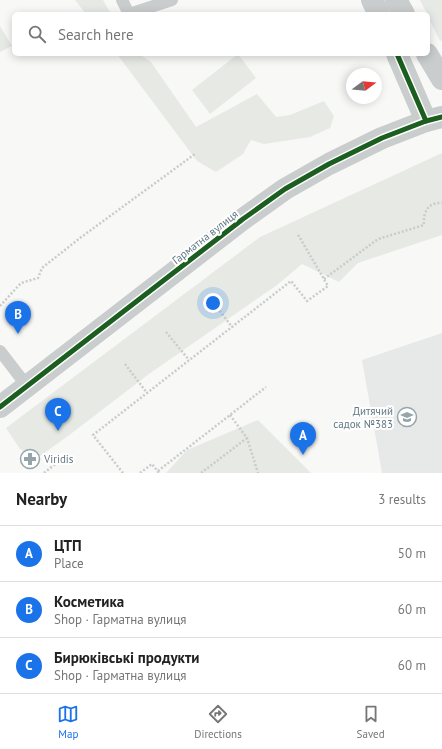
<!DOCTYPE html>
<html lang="en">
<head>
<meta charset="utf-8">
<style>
	body { margin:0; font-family:"PT Sans",sans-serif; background:#f2f2f2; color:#222 }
	.compass { position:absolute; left:346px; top:68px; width:36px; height:36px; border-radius:50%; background:#fff; box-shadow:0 2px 10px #0003; rotate:74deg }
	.you { position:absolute; left:213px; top:303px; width:14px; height:14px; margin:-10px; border:3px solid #fff; border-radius:50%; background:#1a73e8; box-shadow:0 0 0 6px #1a73e833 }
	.badge { display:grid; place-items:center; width:26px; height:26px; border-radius:50%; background:#1a73e8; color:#fff; font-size:13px; font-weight:700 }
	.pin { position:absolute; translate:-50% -33px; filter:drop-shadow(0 1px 2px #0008) }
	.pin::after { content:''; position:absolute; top:21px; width:14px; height:12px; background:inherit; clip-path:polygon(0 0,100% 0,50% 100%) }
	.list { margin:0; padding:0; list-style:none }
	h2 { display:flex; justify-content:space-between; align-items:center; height:52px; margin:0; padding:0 16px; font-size:17px }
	h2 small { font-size:13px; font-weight:400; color:#767676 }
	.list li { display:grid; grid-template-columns:26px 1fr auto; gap:12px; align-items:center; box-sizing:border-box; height:56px; padding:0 16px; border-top:1px solid #e0e0e0 }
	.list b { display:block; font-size:15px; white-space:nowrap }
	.list p { margin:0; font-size:13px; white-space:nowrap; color:#767676 }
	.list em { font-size:13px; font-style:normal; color:#767676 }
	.icon { flex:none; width:22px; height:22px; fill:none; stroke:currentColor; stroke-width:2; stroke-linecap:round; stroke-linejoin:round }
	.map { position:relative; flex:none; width:442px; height:473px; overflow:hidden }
	.search { position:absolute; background:#fff; box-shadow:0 2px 10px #0003; left:12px; right:12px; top:12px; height:44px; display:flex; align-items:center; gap:10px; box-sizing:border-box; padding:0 14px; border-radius:6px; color:#767676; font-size:15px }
	.sheet { height:220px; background:#fff }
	nav { display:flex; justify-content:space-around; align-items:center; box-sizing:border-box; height:56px; border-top:1px solid #e0e0e0; background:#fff; font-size:11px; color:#767676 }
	nav a { display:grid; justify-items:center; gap:2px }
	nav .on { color:#1a73e8 }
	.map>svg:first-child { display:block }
</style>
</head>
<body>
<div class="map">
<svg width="442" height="473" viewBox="0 0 442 473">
	<rect width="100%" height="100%" fill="#f8f8f7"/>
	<g fill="#e6e9e8">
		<polygon points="420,0 442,0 442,40 440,41 428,17 428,14 427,14"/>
		<polygon points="442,333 442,473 382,473 362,360"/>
	</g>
	<g fill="#e7eae4">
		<polygon points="75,0 103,0 111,14 86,14"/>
		<polygon points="428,0 442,0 442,33"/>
		<polygon points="0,26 12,46 0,52"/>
		<polygon points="117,54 139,54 151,62 196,127 257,94 276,117 290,115 324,101 334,116 330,128 310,137 264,144 251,140 243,154 216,172 197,161"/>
		<polygon points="238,54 256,78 210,114 192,90"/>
		<polygon points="442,153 442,235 358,263 339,282 302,264 277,285 149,374 72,433 36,459 20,449 6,428 260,237"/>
		<polygon points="258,420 311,473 166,473 187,450"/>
	</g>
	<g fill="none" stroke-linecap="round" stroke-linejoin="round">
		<g stroke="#c9cbcc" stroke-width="2.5" stroke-dasharray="2 2" stroke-linecap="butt">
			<path d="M 324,279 L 378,239 L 424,225 C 423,212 428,202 442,203"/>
			<polyline points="210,298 232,327"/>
			<polyline points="0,306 21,283 38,278 42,268 80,238 195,154"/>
			<polyline points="166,332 189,360"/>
			<polyline points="125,364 147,393"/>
			<polyline points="230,415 247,438 258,473"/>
			<polyline points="158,471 266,387"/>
			<polyline points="44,473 69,453"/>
			<polyline points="123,473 93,435 291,281 307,301 328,286 297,233"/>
			<polyline points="140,473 152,464 159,473"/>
			<polyline points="201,473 247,438"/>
		</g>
		<g stroke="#cacdcd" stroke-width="12">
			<polyline points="122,0 129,14 172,0"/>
			<polyline points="0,351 27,386"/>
		</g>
		<g stroke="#cacdcd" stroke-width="22">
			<polyline points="372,0 379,14"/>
			<polyline points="396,0 404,14"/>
			<polyline points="397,54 426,121"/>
			<polyline points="427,54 442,79"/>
		</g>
		<polyline stroke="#cacdcd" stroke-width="22" points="0,407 243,219 285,189 329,164 382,138 426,121 442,117"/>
		<g stroke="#fff" stroke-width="8">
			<g id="cycleway">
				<polyline points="397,54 426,121"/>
				<polyline points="0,407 243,219 285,189 329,164 382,138 426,121 442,117"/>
			</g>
		</g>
		<use href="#cycleway" stroke="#1b5e20" stroke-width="5"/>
	</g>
	<defs>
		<g id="school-ring" transform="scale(1)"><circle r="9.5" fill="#fff" stroke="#96a5ac" stroke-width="1.5"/><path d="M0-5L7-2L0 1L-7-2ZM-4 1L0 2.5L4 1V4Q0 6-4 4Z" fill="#96a5ac"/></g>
		<g id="pharmacy-ring" transform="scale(1)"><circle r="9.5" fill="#fff" stroke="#96a5ac" stroke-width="1.5"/><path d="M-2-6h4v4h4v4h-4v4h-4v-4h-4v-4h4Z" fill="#96a5ac"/></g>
	</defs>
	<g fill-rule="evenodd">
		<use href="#school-ring" x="407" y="417"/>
		<use href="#pharmacy-ring" x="30" y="459"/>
	</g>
	<g text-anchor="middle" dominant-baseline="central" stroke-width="4" stroke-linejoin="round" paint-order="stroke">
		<g font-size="11" fill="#617884" stroke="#fff">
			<text transform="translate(205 237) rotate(-38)">Гарматна вулиця</text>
		</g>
		<g font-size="11" fill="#617884" stroke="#fff" text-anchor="end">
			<text x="393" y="411">Дитячий<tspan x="393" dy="13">садок №383</tspan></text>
			<text x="44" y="459" text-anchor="start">Viridis</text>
		</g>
	</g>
</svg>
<svg class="compass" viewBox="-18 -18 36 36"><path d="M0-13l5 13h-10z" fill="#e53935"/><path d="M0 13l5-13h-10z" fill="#767676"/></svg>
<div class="you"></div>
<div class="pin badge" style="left:303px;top:455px">A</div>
<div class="pin badge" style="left:18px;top:334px">B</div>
<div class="pin badge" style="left:58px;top:431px">C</div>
<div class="search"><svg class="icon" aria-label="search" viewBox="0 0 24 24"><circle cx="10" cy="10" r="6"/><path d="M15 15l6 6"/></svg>Search here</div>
</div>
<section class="sheet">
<h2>Nearby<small>3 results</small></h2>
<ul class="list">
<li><span class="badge">A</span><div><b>ЦТП</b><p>Place</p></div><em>50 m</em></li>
<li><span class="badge">B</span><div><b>Косметика</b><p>Shop · Гарматна вулиця</p></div><em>60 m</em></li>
<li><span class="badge">C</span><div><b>Бирюківські продукти</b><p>Shop · Гарматна вулиця</p></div><em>60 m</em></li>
</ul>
</section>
<nav>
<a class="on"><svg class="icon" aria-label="map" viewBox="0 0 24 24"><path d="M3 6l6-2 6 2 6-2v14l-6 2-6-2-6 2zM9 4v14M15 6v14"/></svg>Map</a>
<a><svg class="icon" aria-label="directions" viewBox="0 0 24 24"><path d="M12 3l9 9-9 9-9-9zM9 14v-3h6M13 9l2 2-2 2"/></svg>Directions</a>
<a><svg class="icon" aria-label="saved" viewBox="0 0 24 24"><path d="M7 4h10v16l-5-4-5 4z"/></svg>Saved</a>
</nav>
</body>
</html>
